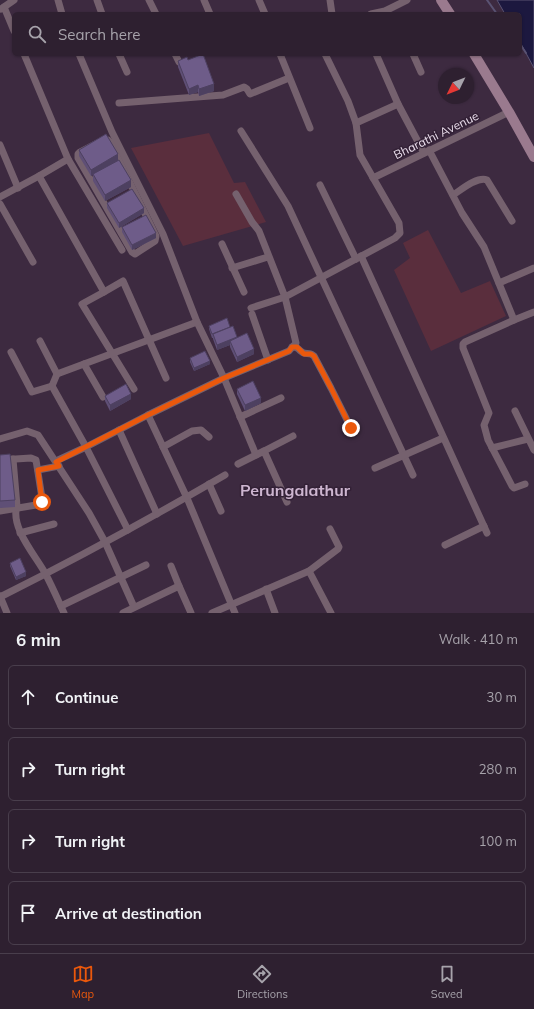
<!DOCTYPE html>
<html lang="en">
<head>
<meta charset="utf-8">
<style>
	body { margin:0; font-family:Mulish,sans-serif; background:#362838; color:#f1f3f6 }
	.compass { position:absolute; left:438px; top:68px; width:36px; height:36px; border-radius:50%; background:#2e2030; box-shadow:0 1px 3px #0004; rotate:227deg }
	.stop { position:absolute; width:12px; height:12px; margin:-9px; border:3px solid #ea580c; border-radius:50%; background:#fff }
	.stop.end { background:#ea580c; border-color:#fff; box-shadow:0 1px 4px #0008 }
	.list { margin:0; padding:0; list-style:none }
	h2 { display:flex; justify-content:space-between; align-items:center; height:52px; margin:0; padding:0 16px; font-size:17px }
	h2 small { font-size:13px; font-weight:400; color:#a7a3ab }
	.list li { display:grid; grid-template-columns:26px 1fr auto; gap:12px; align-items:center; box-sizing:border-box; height:64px; margin:0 8px 8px; padding:0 8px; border:1px solid #493e4c; border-radius:6px }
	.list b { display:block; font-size:15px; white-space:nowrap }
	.list em { font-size:13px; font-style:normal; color:#a7a3ab }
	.icon { flex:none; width:22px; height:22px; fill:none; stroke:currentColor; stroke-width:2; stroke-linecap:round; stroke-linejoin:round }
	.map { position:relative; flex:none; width:534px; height:613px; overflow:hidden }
	.search { position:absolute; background:#2e2030; box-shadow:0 1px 3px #0004; left:12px; right:12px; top:12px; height:44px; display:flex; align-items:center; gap:10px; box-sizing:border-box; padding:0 14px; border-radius:6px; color:#a7a3ab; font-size:15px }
	.sheet { height:340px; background:#2e2030 }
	nav { display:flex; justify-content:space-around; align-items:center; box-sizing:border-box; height:56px; border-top:1px solid #493e4c; background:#2e2030; font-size:11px; color:#a7a3ab }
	nav a { display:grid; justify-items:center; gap:2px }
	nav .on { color:#ea580c }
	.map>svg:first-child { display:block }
</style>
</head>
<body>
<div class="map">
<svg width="534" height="613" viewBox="0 0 534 613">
	<rect width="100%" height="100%" fill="#3d2a40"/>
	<g fill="#5a2e3d">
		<polygon points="209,133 234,183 245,182 266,222 183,246 131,148"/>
		<polygon points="428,230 461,293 490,281 506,316 431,351 394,270 410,258 403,243"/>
	</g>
	<polygon fill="#1c183f" stroke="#5a5373" points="497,0 534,0 534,68 520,42 520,14 505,14"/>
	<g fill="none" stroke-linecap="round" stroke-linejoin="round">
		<g stroke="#5a5373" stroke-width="2">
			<polyline points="487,0 497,14"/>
			<polyline points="520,44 526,53"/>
		</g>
		<g stroke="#75616e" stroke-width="7">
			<polyline points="58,0 62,14"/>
			<polyline points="97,0 102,14"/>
			<polyline points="149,0 156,14"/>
			<polyline points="204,0 210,14"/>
			<polyline points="259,0 265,14"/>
			<polyline points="330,0 332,14"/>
			<polyline points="4,7 14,31"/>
			<polyline points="1,9 14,0"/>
			<polyline points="371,14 385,11 407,0"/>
			<polyline points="24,54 68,159 122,250"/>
			<polyline points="79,54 112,132 163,234 197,322 224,378 256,455"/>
			<polyline points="119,54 127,72"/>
			<polyline points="175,54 179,62"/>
			<polyline points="280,54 310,128"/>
			<polyline points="376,54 398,104 424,153"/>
			<polyline points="413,54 421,72"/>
			<polyline points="119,103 223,95 244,87 247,89 250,94 289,78"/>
			<polyline points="356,123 398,104"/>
			<polyline points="241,131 288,206 413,475"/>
			<polygon points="105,139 108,140 110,142 156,236 155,241 135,254 132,252 78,158 78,154 80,152"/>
			<polyline points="0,145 18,188"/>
			<polyline points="429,150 462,213 484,247 514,320 534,312"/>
			<polyline points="39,176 104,292 82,304 134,389"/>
			<polyline points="373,178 509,112"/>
			<polyline points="320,185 356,259"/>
			<polyline points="236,194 252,222 259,231 285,297 395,238 400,233 399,223 360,155 356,123 348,101 325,54"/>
			<path d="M 453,195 C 461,190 477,176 487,180 L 512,221"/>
			<polyline points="0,197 39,176 68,159"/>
			<polyline points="0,204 33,262"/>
			<polyline points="222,244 244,292"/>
			<polyline points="361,256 487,533"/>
			<polyline points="232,268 268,257"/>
			<polyline points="499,283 534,268"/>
			<polyline points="104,292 123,281 166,378"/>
			<polyline points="252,314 268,360"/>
			<polyline points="514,320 465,342 463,344 463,348 489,413 484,425 488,440 512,486 514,488 525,484"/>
			<polyline points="40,341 57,374"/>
			<path d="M 292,347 C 299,347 297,349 302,352 C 304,354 308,353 311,354 L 314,356 L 331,388 L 351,428"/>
			<polyline points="11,352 32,392 52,386"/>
			<polyline points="84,364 103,397"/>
			<polyline points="52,386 57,374 197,322"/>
			<polyline points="52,386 86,447 56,461"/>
			<polyline points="515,411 534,450"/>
			<polyline points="148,415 187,498 235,613"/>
			<polyline points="240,417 281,398"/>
			<polyline points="119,430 157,514"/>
			<polyline points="0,439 27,431 38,435 89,513 105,542 134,607"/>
			<polyline points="163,447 192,431 201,430 209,437"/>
			<polyline points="492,448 528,439"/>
			<polyline points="264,451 293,436"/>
			<path d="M 13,459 L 17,506 C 10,527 35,555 45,573 C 52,586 58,600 64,613"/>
			<polyline points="0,460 31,458 36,460 42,498 40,504 36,505 0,511"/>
			<polyline points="238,464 264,451 287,502"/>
			<polyline points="375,468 443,438"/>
			<polyline points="38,470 59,466"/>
			<polyline points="209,484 221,511"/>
			<polyline points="128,530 86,447 148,415 224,378 289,351 296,343 285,297 251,308"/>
			<polyline points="20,533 54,524"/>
			<polyline points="445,545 484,526"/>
			<polyline points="171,566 179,586"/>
			<polyline points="309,571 331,613"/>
			<polyline points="266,589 275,613"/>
			<polyline points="0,596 7,613"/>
			<path d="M 0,597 C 76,559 151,518 225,475"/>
			<polyline points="61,606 146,565"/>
			<polyline points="123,613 179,586 191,613"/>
			<polyline points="212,613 309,571 338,549 339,547 330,529"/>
		</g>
		<g stroke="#9a7a8e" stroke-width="10">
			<polyline points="441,0 450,14"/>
			<polyline points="474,54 509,112 534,157"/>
		</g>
	</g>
	<g fill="#5f4f76">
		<polygon points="178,61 214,91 199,96 198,92 189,95 178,67"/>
		<polygon points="79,150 118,161 131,187 105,201 93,181 93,175 91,176 79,156"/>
		<polygon points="107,203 144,213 119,228 107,208"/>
		<polygon points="122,227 156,238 132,250 122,232"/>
		<polygon points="209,326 230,327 237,338 254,354 237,362 230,347 230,345 217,350 213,339 213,338 212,338 209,329"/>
		<polygon points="190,358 210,364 194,371 190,362"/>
		<polygon points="237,389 261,403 245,411 237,394"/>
		<polygon points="105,396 131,399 110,411 105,401"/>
		<polygon points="0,455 15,500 15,507 0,508"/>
		<polygon points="10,563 26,576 16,580 10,566"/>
	</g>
	<g fill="#4d4060">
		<polygon points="214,84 214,91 199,96 199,89"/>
		<polygon points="198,85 198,92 189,95 189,89"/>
		<polygon points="118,154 118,161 91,176 91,170"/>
		<polygon points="131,180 131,187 105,201 105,195"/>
		<polygon points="144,208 144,213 119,228 119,223"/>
		<polygon points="156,233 156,238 132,250 132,245"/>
		<polygon points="237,337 237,342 230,341 230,345 217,350 217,345"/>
		<polygon points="254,349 254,354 237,362 237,357"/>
		<polygon points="210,361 210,364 194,371 194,368"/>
		<polygon points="131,394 131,399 110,411 110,405"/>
		<polygon points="261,398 261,403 245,411 245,405"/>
		<polygon points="26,572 26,576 16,580 16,577"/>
	</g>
	<g fill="#6e5c89" stroke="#4d4060">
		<polygon points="203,54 214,84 199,89 198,85 189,89 178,61 187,57 188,60"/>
		<polygon points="106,134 118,154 91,170 79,150"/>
		<polygon points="119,160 131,180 105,195 93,174"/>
		<polygon points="132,189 144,208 119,223 107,203"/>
		<polygon points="146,215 156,233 132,245 122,227"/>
		<polygon points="227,318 230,327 212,334 209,326"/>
		<polygon points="233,326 237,337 217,345 213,334"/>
		<polygon points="247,333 254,349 237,357 230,341"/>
		<polygon points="205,351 210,361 194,368 190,358"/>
		<polygon points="253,381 261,398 245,405 237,389"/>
		<polygon points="126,384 131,394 110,405 105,396"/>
		<polygon points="10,454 15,500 0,501 0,455"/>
		<polygon points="20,558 26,572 16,577 10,563"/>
	</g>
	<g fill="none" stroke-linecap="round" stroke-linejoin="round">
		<polyline stroke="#ea580c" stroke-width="5" points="42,502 38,470 59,466 56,462 148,415 224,378 289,351 292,347 297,347 304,354 311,354 314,356 331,388 351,428"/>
	</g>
	<g text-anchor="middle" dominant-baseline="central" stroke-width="3" stroke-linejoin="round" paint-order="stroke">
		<g font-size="12" fill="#eadeec" stroke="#332136">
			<text transform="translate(436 135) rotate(-26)">Bharathi Avenue</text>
		</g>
		<g font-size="16" font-weight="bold" fill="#cdb5d0" stroke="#332136">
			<text x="295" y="490">Perungalathur</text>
		</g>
	</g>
</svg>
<svg class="compass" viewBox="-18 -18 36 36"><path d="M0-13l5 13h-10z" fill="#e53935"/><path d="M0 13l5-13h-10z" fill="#a7a3ab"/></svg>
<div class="stop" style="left:42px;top:502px"></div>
<div class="stop end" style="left:351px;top:428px"></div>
<div class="search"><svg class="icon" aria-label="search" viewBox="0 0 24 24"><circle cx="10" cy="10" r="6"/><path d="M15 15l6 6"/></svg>Search here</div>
</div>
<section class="sheet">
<h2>6 min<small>Walk · 410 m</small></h2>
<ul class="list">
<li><svg class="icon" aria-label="ahead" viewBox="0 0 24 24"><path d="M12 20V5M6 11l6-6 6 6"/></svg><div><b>Continue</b></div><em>30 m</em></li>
<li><svg class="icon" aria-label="right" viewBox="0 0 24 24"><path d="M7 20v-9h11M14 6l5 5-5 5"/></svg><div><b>Turn right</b></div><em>280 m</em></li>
<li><svg class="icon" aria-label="right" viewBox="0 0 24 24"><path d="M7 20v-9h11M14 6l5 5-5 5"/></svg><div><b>Turn right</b></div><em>100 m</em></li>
<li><svg class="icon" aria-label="arrive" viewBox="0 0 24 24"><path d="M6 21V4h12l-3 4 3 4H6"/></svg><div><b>Arrive at destination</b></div></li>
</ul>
</section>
<nav>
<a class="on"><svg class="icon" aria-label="map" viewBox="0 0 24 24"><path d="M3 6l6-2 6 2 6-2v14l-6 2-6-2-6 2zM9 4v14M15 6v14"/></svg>Map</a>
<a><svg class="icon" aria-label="directions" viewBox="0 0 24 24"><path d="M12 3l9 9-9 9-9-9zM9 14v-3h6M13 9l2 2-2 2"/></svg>Directions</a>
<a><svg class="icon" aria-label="saved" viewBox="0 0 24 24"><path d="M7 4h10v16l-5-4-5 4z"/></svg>Saved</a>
</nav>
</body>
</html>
